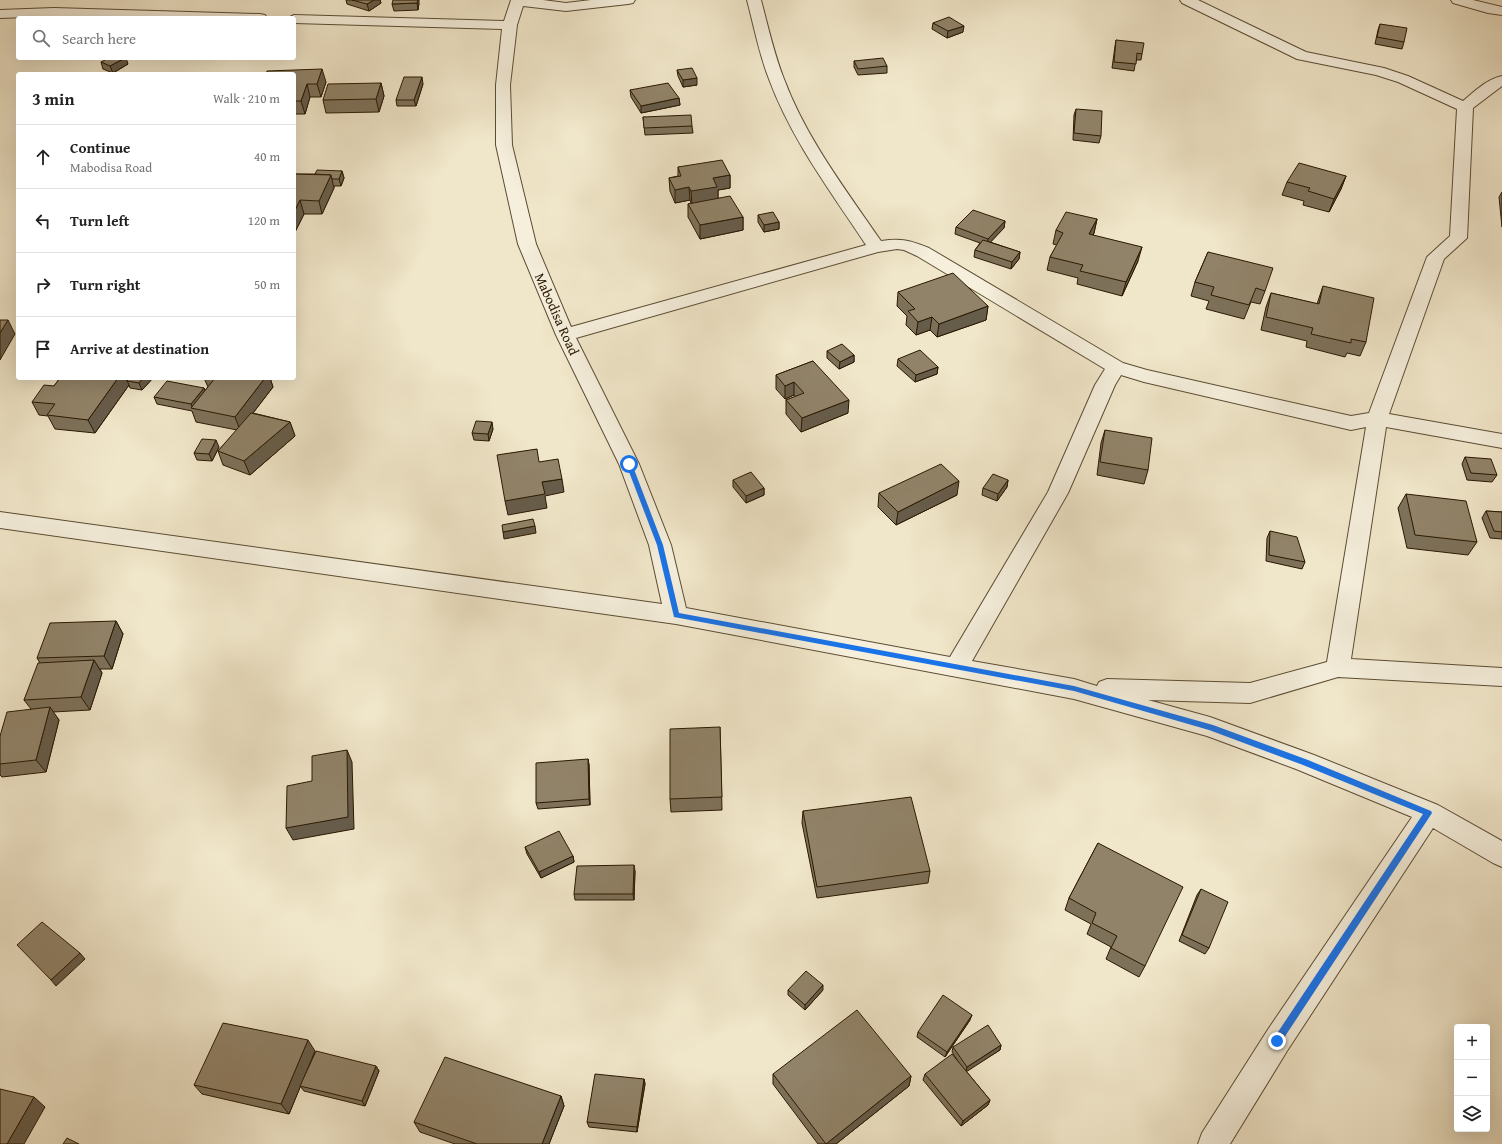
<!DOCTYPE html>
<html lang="en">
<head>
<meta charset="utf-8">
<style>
	body { margin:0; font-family:"Gentium Book Plus",serif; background:#f2f2f2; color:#222 }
	.controls { position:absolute; right:12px; bottom:12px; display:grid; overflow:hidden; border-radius:4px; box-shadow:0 4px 16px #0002 }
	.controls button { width:36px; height:36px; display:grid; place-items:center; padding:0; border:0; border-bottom:1px solid #e0e0e0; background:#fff; color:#222; font:20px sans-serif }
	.stop { position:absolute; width:12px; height:12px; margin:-9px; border:3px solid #1a73e8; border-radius:50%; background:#fff }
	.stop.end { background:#1a73e8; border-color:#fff; box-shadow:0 1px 4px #0008 }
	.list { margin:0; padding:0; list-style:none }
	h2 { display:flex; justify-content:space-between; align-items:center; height:52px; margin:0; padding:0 16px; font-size:17px }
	h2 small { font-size:13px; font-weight:400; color:#767676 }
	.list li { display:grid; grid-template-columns:26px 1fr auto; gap:12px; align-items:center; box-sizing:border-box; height:64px; padding:0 16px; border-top:1px solid #e0e0e0 }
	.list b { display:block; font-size:15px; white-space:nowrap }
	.list p { margin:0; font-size:13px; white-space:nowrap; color:#767676 }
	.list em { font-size:13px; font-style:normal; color:#767676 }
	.icon { flex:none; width:22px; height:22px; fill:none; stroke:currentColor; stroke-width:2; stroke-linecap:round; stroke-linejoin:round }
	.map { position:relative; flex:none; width:1502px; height:1144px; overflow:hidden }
	.search { position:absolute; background:#fff; box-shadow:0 4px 16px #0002; left:16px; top:16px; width:280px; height:44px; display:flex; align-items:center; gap:10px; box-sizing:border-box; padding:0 14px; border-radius:4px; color:#767676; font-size:15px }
	.panel { position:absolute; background:#fff; box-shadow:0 4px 16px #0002; left:16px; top:72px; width:280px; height:308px; border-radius:4px }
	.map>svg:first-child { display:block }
</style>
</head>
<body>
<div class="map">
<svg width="1502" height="1144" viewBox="0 0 1502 1144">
	<rect width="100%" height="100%" fill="#f0e6c9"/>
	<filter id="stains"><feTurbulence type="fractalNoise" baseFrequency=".005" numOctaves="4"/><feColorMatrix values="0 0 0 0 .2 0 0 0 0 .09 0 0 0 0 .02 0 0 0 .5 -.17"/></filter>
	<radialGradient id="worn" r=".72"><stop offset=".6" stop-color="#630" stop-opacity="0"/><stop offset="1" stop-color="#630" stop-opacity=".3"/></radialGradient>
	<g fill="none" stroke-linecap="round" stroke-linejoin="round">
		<g stroke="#5c4c33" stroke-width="2">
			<g id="minor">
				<path d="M 511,0 L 543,0 L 566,3 L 591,0 L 635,0 L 633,3 L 628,4 L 566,11 L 523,6 L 517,25 L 510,85 L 512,145 L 536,244 L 571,327 L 866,245 C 831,192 791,139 769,79 C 759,54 754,26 747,0 L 761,0 C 768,26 774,54 784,79 C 806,138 846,190 881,241 C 901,238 910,240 929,248 L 1123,363 L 1147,370 L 1351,416 L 1369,413 L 1427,257 L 1450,236 L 1457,109 L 1398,82 L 1376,75 L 1297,59 L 1182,3 L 1180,0 L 1198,0 L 1306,52 L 1384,68 L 1408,76 L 1463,101 C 1475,91 1487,79 1502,76 L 1502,86 L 1473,108 L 1467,238 L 1444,259 L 1389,414 L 1502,434 L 1502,448 L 1386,427 L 1351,659 L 1502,668 L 1502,686 L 1338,677 L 1250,703 L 1148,700 L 1210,717 L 1314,755 L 1438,805 L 1502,841 L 1502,867 L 1493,863 L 1433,828 L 1287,1051 L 1230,1144 L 1198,1144 L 1202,1133 L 1267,1031 L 1412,817 L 1296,769 L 1207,736 L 1074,699 L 676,624 L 0,528 L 0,512 L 662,604 L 649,545 L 619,464 L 556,335 L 518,244 L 496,145 L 496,85 L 502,29 L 294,23 L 294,18 L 288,18 L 294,15 L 504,21 ZM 897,249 L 904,250 L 917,256 L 1105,369 L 1095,385 L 1048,492 L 950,657 L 686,608 L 671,545 L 639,464 L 576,338 L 878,252 ZM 1121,375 L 1144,382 L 1351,430 L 1366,427 L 1327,662 L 1250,683 L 1107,679 L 1099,682 L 1097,686 L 1074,679 L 972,661 L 1068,493 L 1115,385 Z"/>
				<polygon points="1451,0 1473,0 1502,7 1502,15 1488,13 1453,3"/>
				<polygon points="54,8 260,14 265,15 267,18 117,18 54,16 0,18 0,10"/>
			</g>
		</g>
		<use href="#minor" fill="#f5efdc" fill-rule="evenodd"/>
	</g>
	<g fill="#7d715a" stroke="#2a1801">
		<polygon points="346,0 380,0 381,3 369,11 347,4"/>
		<polygon points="419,3 418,10 394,11 392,4"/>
		<polygon points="933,23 963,32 947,38 932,29"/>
		<polygon points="1380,24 1404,42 1402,49 1375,44 1378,30"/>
		<polygon points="1116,40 1142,54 1141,60 1136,60 1134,71 1112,68 1115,46"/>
		<polygon points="854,61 887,66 887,73 858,75 854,67"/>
		<polygon points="101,62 128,64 113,73 103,69"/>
		<polygon points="677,70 697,85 683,87 678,76"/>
		<polygon points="294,74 326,82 321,97 310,97 305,114 294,114"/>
		<polygon points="381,83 384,96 379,112 326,113 323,100"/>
		<polygon points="423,84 416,106 397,106 396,100"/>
		<polygon points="630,90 679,98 680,105 641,113 631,97"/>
		<polygon points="1076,109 1101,136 1099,143 1073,140 1074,115"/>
		<polygon points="643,117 692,126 693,133 645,135"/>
		<polygon points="678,167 730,175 730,188 718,190 718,198 743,217 743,230 700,239 688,217 688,204 691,203 690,200 675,203 670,191 669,178 678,176"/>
		<polygon points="342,171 344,178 341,186 334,186 334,188 322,214 304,214 295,232 294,231 294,174 315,174"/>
		<polygon points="1346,176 1341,189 1329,212 1303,205 1304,201 1282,195 1287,182"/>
		<polygon points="1502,192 1502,227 1499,197"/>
		<polygon points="758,215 779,222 779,229 764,232 758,222"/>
		<polygon points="1097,219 1094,233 1093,235 1138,261 1122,296 1077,284 1078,278 1047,270 1050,257 1057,245 1053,244 1056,230"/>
		<polygon points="1005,221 1004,228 990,242 1020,252 1019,259 1011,269 974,257 975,250 980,243 955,234 956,227"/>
		<polygon points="1208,252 1265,291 1260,304 1251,302 1244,319 1206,309 1209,301 1191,296 1195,282"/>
		<polygon points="1323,286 1366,342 1360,356 1347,353 1345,357 1306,347 1307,341 1261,330 1266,307 1271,293 1317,304"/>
		<polygon points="898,292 988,306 986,320 937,337 930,330 916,335 906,325 907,316 897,306"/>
		<polygon points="827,351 854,355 854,362 839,369 827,358"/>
		<polygon points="898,359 938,367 937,374 915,382 897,366"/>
		<polygon points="813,361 848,413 801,432 786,414 786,400 795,397 794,395 785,399 776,389 776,375"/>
		<polygon points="60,378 126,378 127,380 129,378 153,378 142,390 130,388 129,385 95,433 55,429 48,416 39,415 32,402 54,386"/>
		<polygon points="204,378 270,378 273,387 253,413 290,422 295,436 250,475 223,465 218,451 237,430 196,422 192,411 157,404 154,397 204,388 205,390 208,387"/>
		<polygon points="493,429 489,441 474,440 472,433"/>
		<polygon points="1105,430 1148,470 1144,484 1097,475 1101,443"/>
		<polygon points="219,447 212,461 197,460 194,453"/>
		<polygon points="1465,457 1497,475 1492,482 1467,480 1462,464"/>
		<polygon points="733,480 764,488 764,495 746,503 733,487"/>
		<polygon points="1008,480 1007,487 997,501 982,495 983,488"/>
		<polygon points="879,493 957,495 896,525 878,507"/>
		<polygon points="1406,494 1477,542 1468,555 1407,548 1398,508"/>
		<polygon points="1486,511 1502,512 1502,539 1490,538 1482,518"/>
		<polygon points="1270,531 1305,562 1302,569 1266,561 1267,538"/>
		<polygon points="116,621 123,634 112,669 100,669 102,673 90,710 53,712 59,720 46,772 2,777 0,775 0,736 31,709 24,700 40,663 37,658"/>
		<polygon points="720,727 722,810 671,812 670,799"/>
		<polygon points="588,759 589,765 590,805 538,809 536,803"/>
		<polygon points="803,811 930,871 928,883 817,898 802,823"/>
		<polygon points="1098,843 1145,966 1139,977 1106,959 1111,947 1087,934 1091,924 1065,910 1069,898"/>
		<polygon points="525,847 573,856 574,862 541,878 527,854"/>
		<polygon points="635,871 634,900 575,900 574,894"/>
		<polygon points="1201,889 1209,948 1205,954 1179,941 1197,895"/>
		<polygon points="788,990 823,990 805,1010 788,995"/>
		<polygon points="970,1020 945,1057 917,1037 918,1032"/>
		<polygon points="1001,1045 1000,1050 966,1071 990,1100 988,1105 961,1126 923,1080 925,1074 959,1063 952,1052 953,1047"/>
		<polygon points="315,1051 289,1114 202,1094 194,1085"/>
		<polygon points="376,1066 379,1071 365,1106 304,1091 300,1086"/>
		<polygon points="773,1074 911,1076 909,1086 836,1144 818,1144 773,1084"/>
		<polygon points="644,1079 645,1084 637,1132 589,1127 587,1122"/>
		<polygon points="561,1096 564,1106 549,1144 455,1144 420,1132 414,1122"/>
	</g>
	<g fill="#665c4a" stroke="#2a1801">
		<polygon points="374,0 380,0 381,3 369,11 367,4"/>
		<polygon points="418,0 419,0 419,3 418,10 417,3"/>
		<polygon points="964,26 963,32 947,38 948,31"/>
		<polygon points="125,58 126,58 128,64 113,73 110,66"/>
		<polygon points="322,69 326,82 321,97 317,84"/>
		<polygon points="422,77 423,84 416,106 414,100"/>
		<polygon points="697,78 697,85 683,87 683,80"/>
		<polygon points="381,83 384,96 379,112 376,99"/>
		<polygon points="307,84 310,97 305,114 301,101"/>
		<polygon points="679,98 680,105 641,113 641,106"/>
		<polygon points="342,171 344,178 341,186 339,179"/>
		<polygon points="331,175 334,188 322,214 319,201"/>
		<polygon points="730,175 730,188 718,190 718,200 692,205 691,191 713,178"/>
		<polygon points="1346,176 1341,189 1329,212 1334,199"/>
		<polygon points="689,187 690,200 675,203 675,190"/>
		<polygon points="300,200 304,214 295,232 294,228 294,212"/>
		<polygon points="743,217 743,230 700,239 700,225"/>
		<polygon points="1097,219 1094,233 1086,247 1089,234"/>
		<polygon points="1005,221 1004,228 987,246 988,239"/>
		<polygon points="779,222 779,229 764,232 764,225"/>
		<polygon points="1142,247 1138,261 1122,296 1126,282"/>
		<polygon points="1020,252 1019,259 1011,269 1012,262"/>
		<polygon points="988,306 986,320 937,337 939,324"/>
		<polygon points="932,317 930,330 916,335 918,322"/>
		<polygon points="8,320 15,334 0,360 0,333"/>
		<polygon points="854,355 854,362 839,369 840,362"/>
		<polygon points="938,367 937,374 915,382 916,375"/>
		<polygon points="118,378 126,378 129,385 95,433 88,420"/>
		<polygon points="143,378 153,378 142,390 139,383"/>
		<polygon points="265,378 270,378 273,387 240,430 235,417"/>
		<polygon points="794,382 794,395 785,399 785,386"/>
		<polygon points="204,388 207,395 193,409 191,404"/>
		<polygon points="849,400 848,413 801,432 802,418"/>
		<polygon points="290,422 295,436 250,475 244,461"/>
		<polygon points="492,422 493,429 489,441 488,434"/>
		<polygon points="216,440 219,447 212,461 209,454"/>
		<polygon points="562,479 564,492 545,496 547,508 508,515 505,501 542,482"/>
		<polygon points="1008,480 1007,487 997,501 998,494"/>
		<polygon points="959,481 957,495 896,525 898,512"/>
		<polygon points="764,488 764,495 746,503 746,496"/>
		<polygon points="535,526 536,533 504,539 503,532"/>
		<polygon points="116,621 123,634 112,669 104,656"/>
		<polygon points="94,660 102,673 90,710 81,697"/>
		<polygon points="50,707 59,720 46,772 36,760"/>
		<polygon points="347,750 352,762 354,829 293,840 286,828"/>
		<polygon points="588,759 589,765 590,805 589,799"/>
		<polygon points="573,856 574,862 541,878 539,872"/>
		<polygon points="634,865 635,871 634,900 633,894"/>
		<polygon points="80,953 85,959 56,986 51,980"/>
		<polygon points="823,985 823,990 805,1010 805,1005"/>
		<polygon points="972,1015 970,1020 945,1057 947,1052"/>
		<polygon points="308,1040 315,1051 289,1114 281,1104"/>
		<polygon points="1001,1045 1000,1050 966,1072 967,1067"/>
		<polygon points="376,1066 379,1071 365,1106 362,1101"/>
		<polygon points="911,1076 909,1086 836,1144 826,1144"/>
		<polygon points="644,1079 645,1084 637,1132 637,1127"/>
		<polygon points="561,1096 564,1106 549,1144 542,1144"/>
		<polygon points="34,1097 45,1107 24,1144 7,1144"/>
		<polygon points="990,1100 988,1105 961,1126 963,1121"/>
	</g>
	<g fill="#918369" stroke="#2a1801">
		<polygon points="352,0 374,0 367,4"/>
		<polygon points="393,0 418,0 417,3 392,4"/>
		<polygon points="949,17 964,26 948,31 933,23"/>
		<polygon points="1380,24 1407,28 1404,42 1377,37"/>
		<polygon points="1116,40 1144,43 1142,54 1137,53 1136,64 1114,62"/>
		<polygon points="109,58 125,58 110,66 101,62"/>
		<polygon points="883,58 887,66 858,69 854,61"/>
		<polygon points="692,68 697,78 683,80 677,70"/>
		<polygon points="322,69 317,84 307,84 301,101 294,101 294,74 266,74 267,71"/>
		<polygon points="404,77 422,77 414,100 396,100"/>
		<polygon points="381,83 376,99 323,100 328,84"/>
		<polygon points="668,83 679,98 641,106 630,90"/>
		<polygon points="1076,109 1102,111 1101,136 1074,133"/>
		<polygon points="691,115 692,126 644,128 643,117"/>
		<polygon points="722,160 730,175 713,178 717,187 691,191 689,187 675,190 669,178 681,176 678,167"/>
		<polygon points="1299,163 1346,176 1334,199 1308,191 1310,188 1287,182"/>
		<polygon points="317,170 342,171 339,179 332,179 331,175 315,174"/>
		<polygon points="294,174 331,175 319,201 300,200 294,212"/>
		<polygon points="730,196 743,217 700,225 688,204"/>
		<polygon points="973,210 1005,221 988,239 956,227"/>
		<polygon points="773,212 779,222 764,225 758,215"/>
		<polygon points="1066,212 1097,219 1089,234 1142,247 1126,282 1080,271 1083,265 1050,257 1063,233 1056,230"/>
		<polygon points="983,240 1020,252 1012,262 975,250"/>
		<polygon points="1208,252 1273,268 1265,291 1256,288 1249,305 1211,295 1214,287 1195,282"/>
		<polygon points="953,273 988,306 939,324 932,317 918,322 908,311 915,309 898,292"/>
		<polygon points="1323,286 1374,298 1366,342 1351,339 1351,343 1311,334 1313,328 1266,317 1271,293 1319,304"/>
		<polygon points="0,320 8,320 0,333"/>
		<polygon points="842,344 854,355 840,362 827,351"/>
		<polygon points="920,350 938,367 916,375 898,359"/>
		<polygon points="813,361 849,400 802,418 786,400 804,393 794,382 785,386 776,375"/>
		<polygon points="60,378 118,378 88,420 47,415 55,404 32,402 44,385 54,386"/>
		<polygon points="129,378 143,378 139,383 127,381"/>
		<polygon points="215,378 265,378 235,417 191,408"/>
		<polygon points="167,381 204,388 191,404 154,397"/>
		<polygon points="251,413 290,422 244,461 218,451"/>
		<polygon points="476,421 492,422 488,434 472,433"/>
		<polygon points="1105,430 1152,438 1148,470 1100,462"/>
		<polygon points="202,439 216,440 209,454 194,453"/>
		<polygon points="537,449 539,462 558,459 562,479 542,482 545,494 505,501 497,455"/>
		<polygon points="1465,457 1491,459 1497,475 1471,473"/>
		<polygon points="941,464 959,481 898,512 879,493"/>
		<polygon points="751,472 764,488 746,496 733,480"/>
		<polygon points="993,474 1008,480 998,494 983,488"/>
		<polygon points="1406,494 1466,501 1477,542 1415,535"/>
		<polygon points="1486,511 1502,512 1502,532 1494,531"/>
		<polygon points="533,519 535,526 503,532 502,525"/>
		<polygon points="1270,531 1297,537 1305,562 1269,555"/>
		<polygon points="116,621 104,656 37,658 50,623"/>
		<polygon points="94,660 81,697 24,700 38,663"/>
		<polygon points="50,707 36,760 0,764 0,736 7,712"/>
		<polygon points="720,727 722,797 670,799 670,729"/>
		<polygon points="347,750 348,817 286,828 287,786 312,781 312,756"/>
		<polygon points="588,759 589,799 536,803 536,763"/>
		<polygon points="911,797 930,871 817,887 803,811"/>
		<polygon points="559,831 573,856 539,872 525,847"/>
		<polygon points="1098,843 1183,887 1145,966 1111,948 1117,936 1092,923 1096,913 1069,898"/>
		<polygon points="634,865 633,894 574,894 577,866"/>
		<polygon points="1201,889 1228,902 1209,948 1182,935"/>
		<polygon points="42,922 80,953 51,980 17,945"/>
		<polygon points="806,971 823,985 805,1005 788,990"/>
		<polygon points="943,995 972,1015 947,1052 918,1032"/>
		<polygon points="857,1010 911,1076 826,1144 773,1074"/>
		<polygon points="223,1023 308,1040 281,1104 194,1085"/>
		<polygon points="988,1025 1001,1045 967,1067 953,1047"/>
		<polygon points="316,1051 376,1066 362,1101 300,1086"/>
		<polygon points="952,1054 990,1100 963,1121 925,1074"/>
		<polygon points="445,1057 561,1096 542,1144 477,1144 414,1122"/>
		<polygon points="595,1074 644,1079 637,1127 587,1122"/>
		<polygon points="0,1089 34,1097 7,1144 0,1144"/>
		<polygon points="67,1138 79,1144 63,1144"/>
	</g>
	<polygon fill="#1a73e8" points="629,462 632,464 663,545 679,613 1074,686 1213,725 1308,760 1431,811 1432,813 1280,1044 1277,1046 1274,1044 1273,1041 1274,1038 1423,814 1303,765 1209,730 1074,691 674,617 657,545 626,464"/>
	<g text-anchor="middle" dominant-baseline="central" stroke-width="4" stroke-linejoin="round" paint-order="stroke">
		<g font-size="14" fill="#2a1801" stroke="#f5efdc">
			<text transform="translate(557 314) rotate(66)">Mabodisa Road</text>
		</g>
	</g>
	<rect width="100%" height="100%" filter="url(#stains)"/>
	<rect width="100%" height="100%" fill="url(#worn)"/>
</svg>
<div class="controls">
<button>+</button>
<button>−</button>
<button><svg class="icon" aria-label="layers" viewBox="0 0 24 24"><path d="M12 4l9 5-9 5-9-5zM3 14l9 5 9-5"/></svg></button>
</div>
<div class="stop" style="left:629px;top:464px"></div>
<div class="stop end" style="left:1277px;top:1041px"></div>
<div class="search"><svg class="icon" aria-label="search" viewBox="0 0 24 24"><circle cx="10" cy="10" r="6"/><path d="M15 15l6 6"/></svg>Search here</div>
<section class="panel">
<h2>3 min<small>Walk · 210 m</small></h2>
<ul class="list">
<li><svg class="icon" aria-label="ahead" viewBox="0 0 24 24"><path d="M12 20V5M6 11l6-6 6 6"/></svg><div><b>Continue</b><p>Mabodisa Road</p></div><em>40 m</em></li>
<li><svg class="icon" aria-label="left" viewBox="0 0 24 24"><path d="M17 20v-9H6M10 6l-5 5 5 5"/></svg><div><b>Turn left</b></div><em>120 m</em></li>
<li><svg class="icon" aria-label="right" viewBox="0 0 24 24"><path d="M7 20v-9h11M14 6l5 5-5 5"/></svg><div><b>Turn right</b></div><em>50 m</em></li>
<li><svg class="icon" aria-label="arrive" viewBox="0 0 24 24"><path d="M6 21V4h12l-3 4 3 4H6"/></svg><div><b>Arrive at destination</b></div></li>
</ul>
</section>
</div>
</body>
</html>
